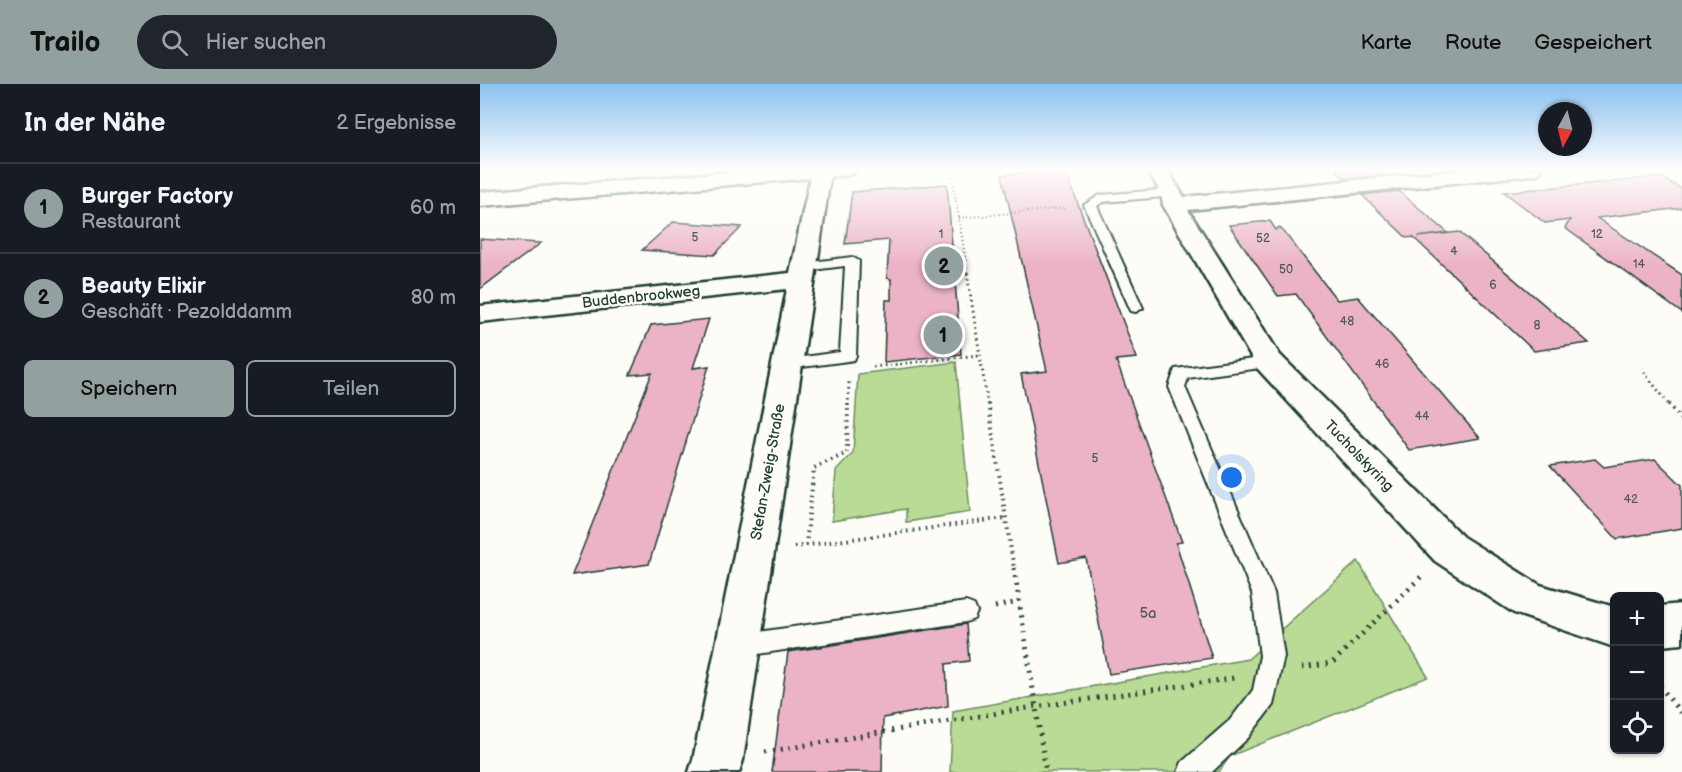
<!DOCTYPE html>
<html lang="de">
<head>
<meta charset="utf-8">
<style>
	body { margin:0; font-family:"Balsamiq Sans",sans-serif; background:#20242c; color:#f1f3f6 }
	.controls { position:absolute; right:18px; bottom:18px; display:grid; overflow:hidden; border-radius:9px; box-shadow:0 2px 4px #0004 }
	.controls button { width:54px; height:54px; display:grid; place-items:center; padding:0; border:0; border-bottom:2px solid #363941; background:#171b24; color:#f1f3f6; font:30px sans-serif }
	.compass { position:absolute; left:1058px; top:18px; width:54px; height:54px; border-radius:50%; background:#171b24; box-shadow:0 2px 4px #0004; rotate:187deg }
	.you { position:absolute; left:752px; top:394px; width:21px; height:21px; margin:-15px; border:4px solid #fff; border-radius:50%; background:#1a73e8; box-shadow:0 0 0 9px #1a73e833 }
	.badge { display:grid; place-items:center; width:39px; height:39px; border-radius:50%; background:#92a19f; color:#111; font-size:20px; font-weight:700 }
	.pin { position:absolute; translate:-50% -50%; border:3px solid #fff; box-shadow:0 2px 6px #0006 }
	.list { margin:0; padding:0; list-style:none }
	h2 { display:flex; justify-content:space-between; align-items:center; height:78px; margin:0; padding:0 24px; font-size:26px }
	h2 small { font-size:20px; font-weight:400; color:#9ea1a6 }
	.list li { display:grid; grid-template-columns:39px 1fr auto; gap:18px; align-items:center; box-sizing:border-box; height:90px; padding:0 24px; border-top:2px solid #363941 }
	.list b { display:block; font-size:22px; white-space:nowrap }
	.list p { margin:0; font-size:20px; white-space:nowrap; color:#9ea1a6 }
	.list em { font-size:20px; font-style:normal; color:#9ea1a6 }
	.actions { display:flex; gap:12px; padding:18px 24px }
	.actions a { flex:1; padding:14px 0; border:2px solid #92a19f; border-radius:9px; text-align:center; font-size:21px; color:#92a19f }
	.actions .main { background:#92a19f; color:#111 }
	.icon { flex:none; width:33px; height:33px; fill:none; stroke:currentColor; stroke-width:2; stroke-linecap:round; stroke-linejoin:round }
	.map { position:relative; flex:none; width:1202px; height:688px; overflow:hidden }
	header { display:flex; align-items:center; gap:36px; box-sizing:border-box; height:84px; padding:0 30px; background:#92a19f; color:#111 }
	header strong { font-size:28px }
	nav { display:flex; gap:33px; margin-inline-start:auto; font-size:21px }
	.search { width:420px; height:54px; background:#20242c; display:flex; align-items:center; gap:15px; box-sizing:border-box; padding:0 21px; border-radius:33px; color:#9ea1a6; font-size:22px }
	main { display:flex }
	aside { flex:1; background:#171b24 }
	.map>svg:first-child { display:block }
</style>
</head>
<body>
<header>
<strong>Trailo</strong>
<div class="search"><svg class="icon" aria-label="search" viewBox="0 0 24 24"><circle cx="10" cy="10" r="6"/><path d="M15 15l6 6"/></svg>Hier suchen</div>
<nav><a>Karte</a><a>Route</a><a>Gespeichert</a></nav>
</header>
<main>
<aside>
<h2>In der Nähe<small>2 Ergebnisse</small></h2>
<ul class="list">
<li><span class="badge">1</span><div><b>Burger Factory</b><p>Restaurant</p></div><em>60 m</em></li>
<li><span class="badge">2</span><div><b>Beauty Elixir</b><p>Geschäft · Pezolddamm</p></div><em>80 m</em></li>
</ul>
<div class="actions"><a class="main">Speichern</a><a>Teilen</a></div>
</aside>
<div class="map">
<svg width="1202" height="688" viewBox="0 0 1202 688">
	<rect width="100%" height="100%" fill="#fdfcf7"/>
	<filter id="ink" filterUnits="userSpaceOnUse"><feTurbulence type="fractalNoise" baseFrequency=".0167" numOctaves="2"/><feDisplacementMap in="SourceGraphic" scale="12" xChannelSelector="R" yChannelSelector="G"/><feConvolveMatrix kernelMatrix="1 2 1 2 8 2 1 2 1" color-interpolation-filters="sRGB"/></filter>
	<g filter="url(#ink)">
		<g fill="#b9db95" stroke="#6c8c64" stroke-width="1.5">
			<polygon points="476,278 490,428 426,438 426,425 352,437 356,387 373,369 378,290"/>
			<polygon points="878,477 948,593 750,672 739,688 470,688 473,627 768,575"/>
		</g>
		<g fill="#ecb3c6" stroke="#1f3d34" stroke-width="1.5">
			<polygon points="855,85 895,85 902,91 865,95"/>
			<polygon points="585,86 657,274 636,276 702,458 696,459 732,574 629,590 606,474 579,479 541,290 567,287 522,91"/>
			<polygon points="1180,93 1202,105 1202,124 1117,134 1202,191 1202,229 1085,144 1090,136 1065,139 1024,108"/>
			<polygon points="467,100 481,270 404,278 406,216 411,216 411,195 407,194 409,156 365,160 372,108"/>
			<polygon points="919,107 968,149 938,153 979,148 1109,259 1054,267 933,153 927,154 882,111"/>
			<polygon points="790,137 796,146 799,143 804,148 857,216 878,213 1000,354 929,366 816,210 798,212 749,141"/>
			<polygon points="193,138 262,143 234,171 162,166"/>
			<polygon points="0,155 61,159 0,205"/>
			<polygon points="229,235 213,284 229,282 169,480 92,491 172,289 150,291 171,241"/>
			<polygon points="1115,375 1124,383 1175,375 1202,401 1202,444 1137,455 1070,382"/>
			<polygon points="486,540 489,577 466,580 468,622 403,634 402,688 292,688 308,568"/>
		</g>
		<g fill="none" stroke-linecap="round" stroke-linejoin="round">
			<g stroke="#1f3d34" stroke-width="4">
				<g id="service">
					<polygon points="692,105 696,106 696,112 623,118 617,122 663,224 656,228 651,227 604,121 620,111"/>
					<polygon points="372,173 379,177 376,272 374,276 368,277 307,285 301,284 299,280 301,276 360,268 365,182 324,187 317,183 324,179"/>
					<polygon points="789,273 795,274 797,278 795,282 708,294 705,303 794,509 804,572 793,621 768,654 732,688 698,688 702,678 750,636 773,606 780,572 772,509 689,303 695,285"/>
					<polygon points="486,518 494,521 497,528 494,535 486,538 258,573 250,570 246,562 250,554 258,551"/>
				</g>
			</g>
			<g stroke="#1f3d34" stroke-width="5">
				<g id="minor">
					<polygon points="332,85 351,87 263,676 259,688 209,688 213,676 307,205 0,238 0,222 310,189"/>
					<polygon points="667,85 687,85 704,113 987,85 1062,85 1059,89 1052,91 708,126 800,271 983,453 1060,501 1134,523 1134,563 1034,529 955,477 778,285 683,121 681,109"/>
					<polygon points="1202,520 1202,560 1180,562 1180,522"/>
				</g>
			</g>
			<g stroke="#1f3d34" stroke-width="5">
				<polygon id="tertiary" points="287,85 377,85 374,89 367,91 0,122 0,108"/>
			</g>
			<g stroke="#1f3d34" stroke-width="2" stroke-dasharray="1 3" stroke-linecap="butt">
				<polyline points="471,85 488,191"/>
				<polyline points="394,93 483,85"/>
				<polyline points="479,134 585,124"/>
			</g>
			<g stroke="#1f3d34" stroke-width="3" stroke-dasharray="1.5 4" stroke-linecap="butt">
				<polyline points="487,189 508,322"/>
				<polyline points="393,283 499,271"/>
				<polyline points="1164,288 1190,322"/>
				<polyline points="368,322 369,296"/>
			</g>
			<g stroke="#1f3d34" stroke-width="4" stroke-dasharray="1.5 4.5" stroke-linecap="butt">
				<polyline points="508,320 534,485"/>
				<polyline points="1189,320 1202,337"/>
				<polyline points="326,461 334,384 367,369 368,320"/>
				<polyline points="314,463 525,434"/>
			</g>
			<g stroke="#1f3d34" stroke-width="5" stroke-dasharray="2 6" stroke-linecap="butt">
				<polyline points="534,484 566,688"/>
				<polyline points="515,523 538,518"/>
				<polyline points="822,584 852,579 943,491"/>
				<polyline points="1180,602 1202,631"/>
				<polyline points="285,668 554,623 755,594"/>
			</g>
			<use href="#service" fill="#fdfcf7" fill-rule="evenodd"/>
			<use href="#minor" fill="#fdfcf7" fill-rule="evenodd"/>
			<use href="#tertiary" fill="#fdfcf7" fill-rule="evenodd"/>
		</g>
	</g>
	<linearGradient id="sky" x2="0" y2="1"><stop stop-color="#8bc1f1"/><stop offset="0.47" stop-color="#fefefb"/><stop offset="1" stop-color="#fefefb" stop-opacity="0"/></linearGradient>
	<rect width="1202" height="182" fill="url(#sky)"/>
	<g text-anchor="middle" dominant-baseline="central" stroke-width="5" stroke-linejoin="round" paint-order="stroke">
		<g font-size="12" fill="#525a58">
			<text x="461" y="150">1</text>
			<text x="1117" y="150">12</text>
			<text x="215" y="153">5</text>
			<text x="783" y="154">52</text>
			<text x="974" y="167">4</text>
			<text x="1159" y="180">14</text>
			<text x="806" y="185">50</text>
			<text x="1013" y="201">6</text>
			<text x="867" y="237">48</text>
			<text x="1057" y="241">8</text>
			<text x="902" y="280">46</text>
			<text x="942" y="332">44</text>
			<text x="615" y="374">5</text>
			<text x="1151" y="415">42</text>
		</g>
		<g font-size="15" fill="#1f3d34" stroke="#fdfcf7">
			<text transform="translate(161 213) rotate(-6)">Buddenbrookweg</text>
			<text transform="translate(879 372) rotate(46)">Tucholskyring</text>
			<text transform="translate(288 388) rotate(-80)">Stefan-Zweig-Straße</text>
		</g>
		<g font-size="15" fill="#525a58">
			<text x="668" y="529">5a</text>
		</g>
	</g>
</svg>
<div class="controls">
<button>+</button>
<button>−</button>
<button><svg class="icon" aria-label="locate" viewBox="0 0 24 24"><circle cx="12" cy="12" r="6"/><path d="M12 2v4M12 18v4M2 12h4M18 12h4"/></svg></button>
</div>
<svg class="compass" viewBox="-18 -18 36 36"><path d="M0-13l5 13h-10z" fill="#e53935"/><path d="M0 13l5-13h-10z" fill="#9ea1a6"/></svg>
<div class="you"></div>
<div class="pin badge" style="left:463px;top:251px">1</div>
<div class="pin badge" style="left:464px;top:182px">2</div>
</div>
</main>
</body>
</html>
